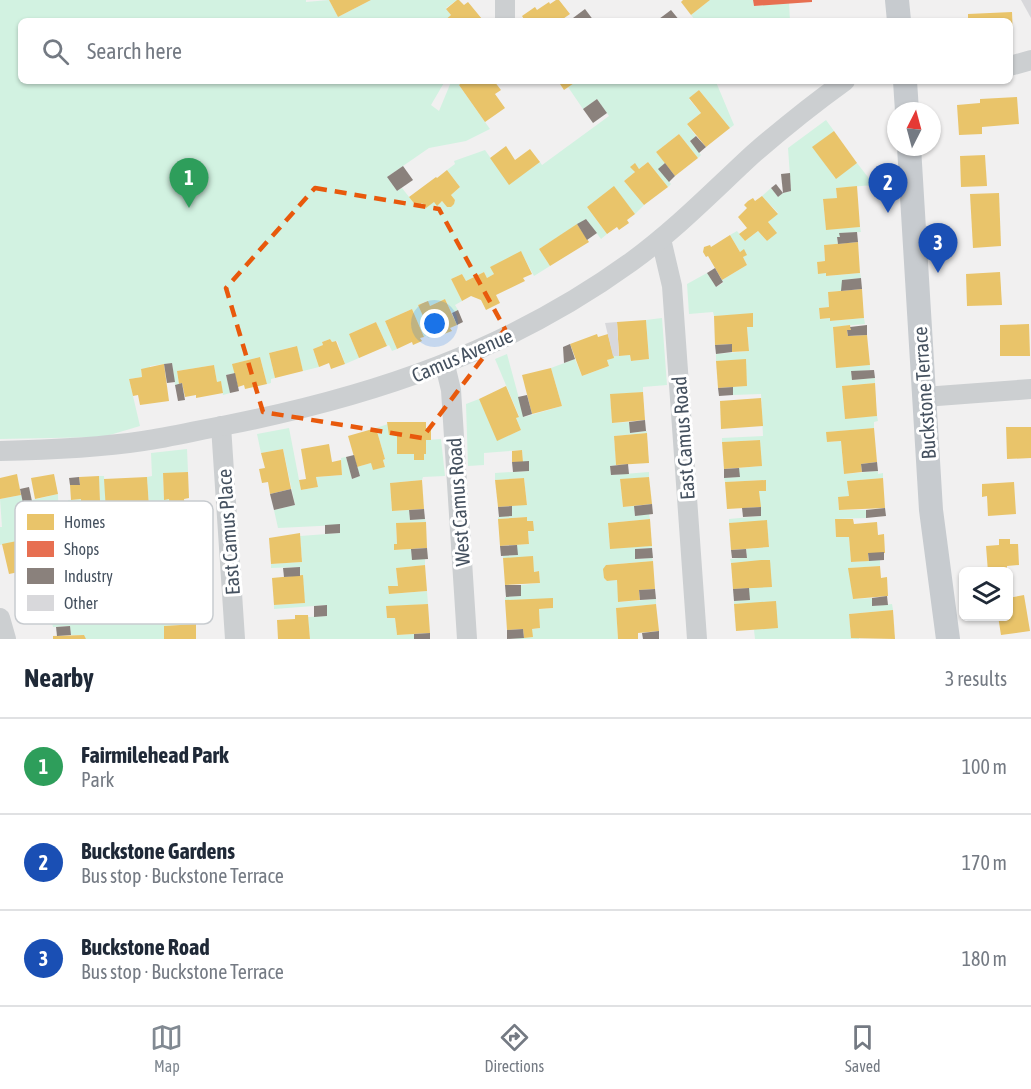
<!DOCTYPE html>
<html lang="en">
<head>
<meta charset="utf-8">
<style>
	body { margin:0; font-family:"Asap Condensed",sans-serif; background:#f6f6f7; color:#1f2937 }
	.controls { position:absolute; right:18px; bottom:18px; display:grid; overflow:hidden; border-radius:9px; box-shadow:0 2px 4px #0004 }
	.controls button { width:54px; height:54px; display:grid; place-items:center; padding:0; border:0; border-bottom:2px solid #e0e1e3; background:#fff; color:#1f2937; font:30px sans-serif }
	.compass { position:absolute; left:887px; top:102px; width:54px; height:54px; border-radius:50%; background:#fff; box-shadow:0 2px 4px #0004; rotate:6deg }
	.you { position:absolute; left:435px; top:324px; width:21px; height:21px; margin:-15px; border:4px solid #fff; border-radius:50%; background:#1a73e8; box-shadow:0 0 0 9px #1a73e833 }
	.badge { display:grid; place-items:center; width:39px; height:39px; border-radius:50%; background:#818992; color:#fff; font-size:20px; font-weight:700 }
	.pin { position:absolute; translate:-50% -50px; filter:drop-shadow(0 2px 3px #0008) }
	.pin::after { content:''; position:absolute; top:32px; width:21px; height:18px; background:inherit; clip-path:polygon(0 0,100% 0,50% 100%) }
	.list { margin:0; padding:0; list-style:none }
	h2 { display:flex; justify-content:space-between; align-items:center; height:78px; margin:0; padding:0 24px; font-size:26px }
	h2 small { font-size:20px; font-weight:400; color:#747a83 }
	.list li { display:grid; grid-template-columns:39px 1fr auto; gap:18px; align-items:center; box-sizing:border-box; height:96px; padding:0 24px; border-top:2px solid #e0e1e3 }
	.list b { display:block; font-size:22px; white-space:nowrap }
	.list p { margin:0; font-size:20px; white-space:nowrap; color:#747a83 }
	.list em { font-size:20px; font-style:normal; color:#747a83 }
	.icon { flex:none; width:33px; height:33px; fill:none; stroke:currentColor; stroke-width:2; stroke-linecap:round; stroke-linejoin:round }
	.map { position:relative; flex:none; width:1031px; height:639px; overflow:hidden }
	.search { position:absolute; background:#fff; box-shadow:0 2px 4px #0004; left:18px; right:18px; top:18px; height:66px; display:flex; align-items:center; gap:15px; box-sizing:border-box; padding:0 21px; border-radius:9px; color:#747a83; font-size:22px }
	.sheet { height:366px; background:#fff }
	nav { display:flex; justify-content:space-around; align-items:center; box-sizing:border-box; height:84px; border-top:2px solid #e0e1e3; background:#fff; font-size:16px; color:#747a83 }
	nav a { display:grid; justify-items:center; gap:3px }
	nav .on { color:#818992 }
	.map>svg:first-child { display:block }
</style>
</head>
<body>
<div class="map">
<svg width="1031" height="639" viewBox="0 0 1031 639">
	<rect width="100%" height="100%" fill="#f1f0f0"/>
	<g fill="#d2f2e1">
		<polygon points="0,0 306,0 306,2 329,0 338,17 371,0 457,0 446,8 451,15 444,21 21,21 21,81 445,81 431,105 439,111 451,82 464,81 459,85 490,129 466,141 429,148 387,177 397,191 402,188 417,207 422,203 434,202 437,205 442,201 447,207 451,207 455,200 451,195 460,187 447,170 455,164 454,161 485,150 509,184 540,162 542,165 609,116 597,99 583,109 568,87 577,81 582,83 584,81 719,81 716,82 734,125 730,128 699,90 689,99 701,113 687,124 696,136 690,141 701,155 698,158 679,134 656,152 665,163 659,169 671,184 668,187 648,162 639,169 635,164 631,167 635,172 624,181 644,205 635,214 614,187 587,207 607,234 601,239 586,219 539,249 550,266 534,276 521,252 491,267 494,274 487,278 484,272 466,281 462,274 451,279 462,301 455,305 458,310 452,313 445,299 430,306 427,301 418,305 432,336 428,338 427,335 424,337 412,309 385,321 397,349 392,351 389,345 387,346 376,322 349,334 359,358 345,364 337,341 332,342 330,339 322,342 323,345 313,349 319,367 303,371 296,346 269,353 275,378 271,379 271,383 267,384 260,357 233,364 235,373 226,375 230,393 223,395 221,382 217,382 214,365 177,371 179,384 175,385 172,363 150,366 150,368 141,369 142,377 129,379 140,426 103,437 0,439"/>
		<polygon points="710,0 753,0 754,6 789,3 790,21 696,21 691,15"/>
		<polygon points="826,120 834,131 813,147 835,178 857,163 874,185 836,188 837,198 823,200 826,229 860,227 861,232 840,233 840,237 837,237 838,244 824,245 825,261 817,262 818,273 826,273 827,276 860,273 861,278 843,280 841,291 828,292 829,307 819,308 820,319 830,318 830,321 864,318 865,324 833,327 836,367 870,365 870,370 851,372 852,380 875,378 875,383 842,386 845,418 877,416 878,421 874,422 874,428 827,432 827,442 841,441 844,474 878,471 878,474 883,473 883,478 848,481 849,496 838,498 839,510 866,510 866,518 835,519 836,537 849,537 851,562 880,560 880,566 849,568 853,599 872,598 873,606 892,604 893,610 849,614 851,637 859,637 859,639 755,639 754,630 776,602 734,604 734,601 749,599 749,588 770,560 731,563 730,559 747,557 746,549 769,547 767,521 729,523 729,519 761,516 759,491 766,490 766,480 725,482 724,478 739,477 739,468 761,466 760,440 722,442 722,438 763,436 761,394 733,395 733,387 747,386 745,360 716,361 716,354 749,351 747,327 753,327 753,314 714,316 713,312 689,314 687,284 707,273 716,287 723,283 722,280 747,265 743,257 744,250 740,252 730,235 737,231 745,241 758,231 767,241 776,233 768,222 778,213 762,196 771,188 778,197 783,193 791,191 788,148"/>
		<polygon points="662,318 667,385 643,387 643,392 610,395 612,423 629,422 630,433 647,431 647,433 614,436 616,465 610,466 611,475 649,472 649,477 620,480 623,507 634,506 635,516 649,514 650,519 608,523 610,548 652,546 652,548 635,549 636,559 652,558 653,561 606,565 604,578 607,581 617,580 619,602 656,599 656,604 616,608 618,639 507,639 532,637 532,629 540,628 539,609 553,608 553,599 505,600 505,597 521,596 521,585 540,583 539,571 534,572 503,558 503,556 517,555 517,545 529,544 528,531 533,531 533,521 527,521 527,517 498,519 498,517 512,516 512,506 527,504 524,478 495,480 495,473 529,471 529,462 523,462 522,450 484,453 484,465 468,466 466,404 479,399 498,440 521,430 516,418 519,416 495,359 507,354 524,417 562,406 551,368 575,359 582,376 609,366 607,360 613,356 630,355 631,361 649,359 646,320"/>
		<polygon points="388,424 389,434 397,435 424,454 426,453 426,440 441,439 445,476 423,477 422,480 390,483 392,511 409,510 410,520 425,519 426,522 396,524 397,544 394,544 394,550 411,549 412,559 425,559 425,565 396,568 398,586 389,586 389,594 427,591 428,604 386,607 387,618 395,618 397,635 414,634 414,639 310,639 308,617 327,616 327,605 274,609 274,605 305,603 299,567 271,568 271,564 302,562 300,536 340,533 340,525 278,528 274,510 295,505 283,449 261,453 257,434 289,428 301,490 318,487 316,477 342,475 341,458 346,457 352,479 360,476 357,467 371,463 385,467 383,460 385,459 376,428"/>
		<polygon points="187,449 188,472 163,474 164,499 169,499 170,512 185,511 186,522 176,523 176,533 140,536 140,545 161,545 163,571 194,569 194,573 178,574 178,583 153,585 154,601 118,604 120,623 195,618 196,624 164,626 164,639 86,639 83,635 71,635 70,626 53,627 49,611 73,604 66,579 55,582 52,569 39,572 37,567 51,554 46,549 27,565 25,553 33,552 31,543 23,544 22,540 0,545 0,527 2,527 0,499 21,495 24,508 33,506 32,500 58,494 59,532 70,530 68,500 81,499 81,503 100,501 99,476 104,476 107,511 149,507 147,477 152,476 151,453"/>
	</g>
	<g fill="#e9c46a">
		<polygon points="329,0 371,0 338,17"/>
		<polygon points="457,0 459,0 464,5 468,2 482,19 479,21 444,21 451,15 446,9"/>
		<polygon points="556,0 559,0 570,14 560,21 525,21 522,16 535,7 537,10 549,2 550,4"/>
		<polygon points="683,0 710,0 691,15 681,2"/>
		<polygon points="1012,12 1013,37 1010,37 1010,21 968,21 968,14"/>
		<polygon points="464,81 494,81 501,90 495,94 505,108 485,122 459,85"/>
		<polygon points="558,81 577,81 564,90"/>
		<polygon points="699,90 730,128 706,147 687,124 701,113 689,98"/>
		<polygon points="1017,97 1019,124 982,127 982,134 959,135 957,105 980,103 980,99"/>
		<polygon points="834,131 857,163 836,179 812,147"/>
		<polygon points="679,134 698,158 675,176 656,152"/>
		<polygon points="506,146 515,160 530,149 540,162 509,185 490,158"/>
		<polygon points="985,155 987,186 961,187 960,156"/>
		<polygon points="648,162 668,187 644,205 624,181 635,172 630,167 635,163 639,169"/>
		<polygon points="447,170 460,187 451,195 455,200 454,204 451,207 447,207 442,201 437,206 434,202 426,208 422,203 417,207 409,197 436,177 437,178"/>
		<polygon points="614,186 635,214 627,220 629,223 619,230 617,227 607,234 587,207"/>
		<polygon points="857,186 860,227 826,230 823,199 837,198 836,188"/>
		<polygon points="999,193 1001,246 973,248 970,194"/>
		<polygon points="762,196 778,214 768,222 777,233 767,241 758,231 745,241 739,234 747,228 738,217 747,208 744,205 748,201 753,198 755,201"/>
		<polygon points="577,224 589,242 550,266 539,249"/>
		<polygon points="730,235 740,252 744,249 747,255 743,257 747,265 722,280 708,256 706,257 703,252 704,247 710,245 711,247"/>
		<polygon points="858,242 860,273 826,276 826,273 818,274 817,262 825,261 824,245"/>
		<polygon points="521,251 532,274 523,278 525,281 496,295 500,303 486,310 481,300 471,296 462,301 451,279 462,274 466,281 484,272 487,278 494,274 490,267"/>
		<polygon points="1000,272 1002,305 967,306 966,274"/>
		<polygon points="862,289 864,318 830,321 830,318 820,319 819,308 829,307 828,292"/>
		<polygon points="445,299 457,325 450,328 452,331 444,334 442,332 432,336 418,305 428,301 430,306"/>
		<polygon points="412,309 424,337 420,338 422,341 413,345 412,342 397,349 385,321"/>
		<polygon points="753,313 753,327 747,327 749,351 732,352 732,344 715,345 714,316"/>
		<polygon points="646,320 649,359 631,361 630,355 619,356 617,322"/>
		<polygon points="376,322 387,346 359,358 349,334"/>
		<polygon points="1029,324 1030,356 1000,356 1000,325"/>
		<polygon points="850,325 851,330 847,330 848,336 867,335 870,365 836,368 833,327"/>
		<polygon points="597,334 598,337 608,334 614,358 607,360 609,366 582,376 570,344"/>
		<polygon points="330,339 332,342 336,341 345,364 331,369 329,363 319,367 313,349 323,345 322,342"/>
		<polygon points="297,346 303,371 275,378 269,353"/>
		<polygon points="260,357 267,384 245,389 244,385 238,387 232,364"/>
		<polygon points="746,359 747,386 718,388 716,361"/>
		<polygon points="164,364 169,401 140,405 138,395 133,396 129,379 142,377 141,369"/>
		<polygon points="214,365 217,382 221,381 223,393 196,398 196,395 185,397 182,383 179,384 177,371"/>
		<polygon points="551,368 562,406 532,414 522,375"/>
		<polygon points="875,383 877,416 845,419 842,386"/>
		<polygon points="506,386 519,417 516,418 521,430 497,441 479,399"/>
		<polygon points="643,392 645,420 612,423 610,394"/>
		<polygon points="761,398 763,426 721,429 720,401"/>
		<polygon points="387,422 426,422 426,428 431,428 431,440 426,440 426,454 424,454 424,460 414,460 414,454 397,454 397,435 389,435"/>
		<polygon points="1006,427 1031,427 1031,458 1007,459"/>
		<polygon points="376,428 385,459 383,460 385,467 373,470 371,463 357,467 348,436"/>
		<polygon points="874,428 877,462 861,464 862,472 844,474 841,441 827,442 826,432"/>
		<polygon points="647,433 649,463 616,465 614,436"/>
		<polygon points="760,440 762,466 724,469 722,442"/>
		<polygon points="329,444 332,462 341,460 342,475 316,477 318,487 301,490 299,480 306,479 301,449"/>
		<polygon points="283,449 291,489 270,494 268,482 262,483 259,469 265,468 261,453"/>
		<polygon points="522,450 523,462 512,462 512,451"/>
		<polygon points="188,472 189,498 184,499 185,511 170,512 169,499 164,500 163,473"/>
		<polygon points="17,474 21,495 0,499 0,478"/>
		<polygon points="54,474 58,494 35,499 31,478"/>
		<polygon points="99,476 100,501 81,503 81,499 71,500 70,485 80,485 79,477"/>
		<polygon points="147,477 149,507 106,511 104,479"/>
		<polygon points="649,477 652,504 623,507 620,479"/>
		<polygon points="524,478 527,505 498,507 495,480"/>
		<polygon points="883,478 885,508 839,510 838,497 849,496 847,481"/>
		<polygon points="422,480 424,509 392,511 390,483"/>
		<polygon points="766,480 766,491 759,491 761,507 727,509 725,482"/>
		<polygon points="1014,482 1016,514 988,516 987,496 982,497 982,484"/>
		<polygon points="527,517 527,521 533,521 534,531 528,531 529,544 500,546 498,519"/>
		<polygon points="650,519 652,546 610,549 608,523"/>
		<polygon points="835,519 853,519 854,524 877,522 878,535 884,534 885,553 868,553 869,561 851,562 849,537 836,537"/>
		<polygon points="767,520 769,547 731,550 729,523"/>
		<polygon points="426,522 427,548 394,550 394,544 397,544 396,523"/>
		<polygon points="300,533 302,562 271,564 269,538"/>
		<polygon points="999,539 1010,539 1010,544 1018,544 1019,565 1007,566 1007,572 988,572 986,546 999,545"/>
		<polygon points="22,540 23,544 31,543 33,552 25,553 27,565 17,566 19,572 9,574 2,544"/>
		<polygon points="533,556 534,572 539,571 540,583 505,585 503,558"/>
		<polygon points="761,560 770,560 772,587 733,589 731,563"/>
		<polygon points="653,561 655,589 639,590 640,600 618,602 617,580 607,581 604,578 603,569 606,565"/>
		<polygon points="425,565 427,591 389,594 388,586 398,586 396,568"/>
		<polygon points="880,566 881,578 887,577 888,596 853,599 848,568"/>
		<polygon points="303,575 305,603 274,605 272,578"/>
		<polygon points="1024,595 1030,631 1001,635 998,616 1008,616 1008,598"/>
		<polygon points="553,598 553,608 539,609 540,628 532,629 533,637 524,638 523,629 507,630 505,600"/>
		<polygon points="776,601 778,628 736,631 734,604"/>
		<polygon points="428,604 430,633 397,635 395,618 387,618 386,606"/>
		<polygon points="656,604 659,631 638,633 638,639 618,639 616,608"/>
		<polygon points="893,610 895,639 851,638 849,614"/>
		<polygon points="295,615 308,615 310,639 278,639 277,620 295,619"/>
		<polygon points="196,624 196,639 164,639 164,626"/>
		<polygon points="84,635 86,639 53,639 53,636"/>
	</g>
	<polygon fill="#e76f51" points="753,0 812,0 812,2 754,6"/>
	<g fill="#8a817c">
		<polygon points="585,9 594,21 575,21 573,18"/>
		<polygon points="671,10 680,21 656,21 663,16"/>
		<polygon points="597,99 607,113 593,123 583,109"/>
		<polygon points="696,136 706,147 699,153 690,141"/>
		<polygon points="665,163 675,176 669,182 658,169"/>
		<polygon points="403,166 413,180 397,191 387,177"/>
		<polygon points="790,173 791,191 783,193 781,174"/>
		<polygon points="776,184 783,193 778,197 771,188"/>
		<polygon points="586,219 597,233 587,240 577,224"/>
		<polygon points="857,232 858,242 838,244 837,237 840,237 839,233"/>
		<polygon points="715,268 723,282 716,287 707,273"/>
		<polygon points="861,278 862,289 841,291 842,280"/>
		<polygon points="458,310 463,322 457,325 452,313"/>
		<polygon points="867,325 867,335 848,336 847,330 851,330 850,327"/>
		<polygon points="570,344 575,359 564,363 563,347"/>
		<polygon points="732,344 732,352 716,354 715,345"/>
		<polygon points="172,363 175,382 167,383 164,364"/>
		<polygon points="874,370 875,378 852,380 851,371"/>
		<polygon points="235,373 239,391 230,393 226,375"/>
		<polygon points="182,383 185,400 178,401 175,385"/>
		<polygon points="733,387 733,395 719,396 718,388"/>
		<polygon points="527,395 532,414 523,417 518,397"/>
		<polygon points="645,420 646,431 630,433 629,422"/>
		<polygon points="354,455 360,476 352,479 346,457"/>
		<polygon points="529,461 529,471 513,472 512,462"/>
		<polygon points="877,462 878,471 862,472 861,464"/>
		<polygon points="628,464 629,474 611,475 610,466"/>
		<polygon points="739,468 740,477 724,478 724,469"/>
		<polygon points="79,477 80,485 70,485 69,478"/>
		<polygon points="29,487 33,506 24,508 20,489"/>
		<polygon points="291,489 295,505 274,510 270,494"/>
		<polygon points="652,504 653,514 635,516 634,506"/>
		<polygon points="512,506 512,516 499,517 498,507"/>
		<polygon points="761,507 761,516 743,517 742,508"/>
		<polygon points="885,508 886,516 866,518 866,510"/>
		<polygon points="424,509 425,519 410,520 409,510"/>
		<polygon points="340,524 340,533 325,534 325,525"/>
		<polygon points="517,545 518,555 501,556 500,546"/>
		<polygon points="427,548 428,559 412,560 411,549"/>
		<polygon points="652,548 653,558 635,559 635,549"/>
		<polygon points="746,549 747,558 732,558 731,550"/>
		<polygon points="884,552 884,560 869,561 868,553"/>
		<polygon points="300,567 300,576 284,577 283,568"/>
		<polygon points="505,585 521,585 521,596 506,597"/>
		<polygon points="749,588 750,600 734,601 733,589"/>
		<polygon points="655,589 656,599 640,600 639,590"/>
		<polygon points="887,596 888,605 872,606 872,598"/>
		<polygon points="327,605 327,616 314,617 314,606"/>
		<polygon points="70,626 71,635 57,636 56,627"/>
		<polygon points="523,629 524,638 507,639 507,630"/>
		<polygon points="659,631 659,639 643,639 642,633"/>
		<polygon points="430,633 430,639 414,639 414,634"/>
	</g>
	<g fill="#d8d8db">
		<polygon points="1021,0 1031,0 1031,18"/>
		<polygon points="617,322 619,356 613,356 605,323"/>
	</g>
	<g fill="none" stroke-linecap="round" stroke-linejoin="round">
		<g stroke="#cccfd1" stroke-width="20">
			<polyline points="505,21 505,0"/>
			<polyline points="1010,66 1031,60"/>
			<polyline points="661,239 672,286 697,639"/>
			<polyline points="445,365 451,390 467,639"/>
			<polyline points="924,397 1031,389"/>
			<polyline points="221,426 235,639"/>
			<path d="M 0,451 C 47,450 96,448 143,441 C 171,437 199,430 227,425 C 374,396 508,351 631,262 C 675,230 712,192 752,155 C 782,129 813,104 845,81"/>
			<polyline points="0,618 6,639"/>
		</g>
		<g stroke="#c7cbcf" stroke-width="24">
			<polyline points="897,0 899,21"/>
			<polyline points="905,81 907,111"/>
			<polyline points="909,147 931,510 948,639"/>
		</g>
	</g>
	<path fill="none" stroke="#e8590c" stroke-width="4.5" stroke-dasharray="12 8" stroke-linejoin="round" d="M 315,188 L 439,209 L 505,329 L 422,438 L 263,412 L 226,288 Z"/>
	<g text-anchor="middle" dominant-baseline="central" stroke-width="6" stroke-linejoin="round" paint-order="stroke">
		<g font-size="20" fill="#45515f" stroke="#fff">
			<text transform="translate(462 355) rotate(-23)">Camus Avenue</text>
			<text transform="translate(924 393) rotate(-94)">Buckstone Terrace</text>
			<text transform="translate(683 438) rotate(-94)">East Camus Road</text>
			<text transform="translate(458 502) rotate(-94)">West Camus Road</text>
			<text transform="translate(228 532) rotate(-94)">East Camus Place</text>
		</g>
	</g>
	<rect x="15" y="501" width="198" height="123" rx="9" fill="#fff" stroke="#c7cbcf" stroke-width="1.5"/>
	<rect x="27" y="514" width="27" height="16" fill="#e9c46a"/>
	<rect x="27" y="541" width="27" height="16" fill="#e76f51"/>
	<rect x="27" y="568" width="27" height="16" fill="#8a817c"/>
	<rect x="27" y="595" width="27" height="16" fill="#d8d8db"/>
	<g font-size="16" fill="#45515f">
		<text x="64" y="528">Homes</text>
		<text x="64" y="555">Shops</text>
		<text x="64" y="582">Industry</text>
		<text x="64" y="609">Other</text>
	</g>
</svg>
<div class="controls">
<button><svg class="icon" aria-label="layers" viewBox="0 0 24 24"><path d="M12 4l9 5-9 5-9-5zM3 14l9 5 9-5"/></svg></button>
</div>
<svg class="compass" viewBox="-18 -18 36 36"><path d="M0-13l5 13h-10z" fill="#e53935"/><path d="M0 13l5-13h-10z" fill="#747a83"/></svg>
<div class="you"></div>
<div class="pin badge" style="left:189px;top:208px;background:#2e9e5b">1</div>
<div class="pin badge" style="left:888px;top:213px;background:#1a4fb4">2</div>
<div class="pin badge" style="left:938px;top:273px;background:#1a4fb4">3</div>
<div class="search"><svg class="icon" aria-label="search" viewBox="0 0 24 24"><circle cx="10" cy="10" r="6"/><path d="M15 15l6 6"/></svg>Search here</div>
</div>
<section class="sheet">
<h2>Nearby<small>3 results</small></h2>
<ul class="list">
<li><span class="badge" style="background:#2e9e5b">1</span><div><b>Fairmilehead Park</b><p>Park</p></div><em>100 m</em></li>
<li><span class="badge" style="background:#1a4fb4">2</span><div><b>Buckstone Gardens</b><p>Bus stop · Buckstone Terrace</p></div><em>170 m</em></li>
<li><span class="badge" style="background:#1a4fb4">3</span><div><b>Buckstone Road</b><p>Bus stop · Buckstone Terrace</p></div><em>180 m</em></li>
</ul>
</section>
<nav>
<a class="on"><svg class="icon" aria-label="map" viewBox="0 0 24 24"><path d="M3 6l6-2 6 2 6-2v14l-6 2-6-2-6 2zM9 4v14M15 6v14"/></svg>Map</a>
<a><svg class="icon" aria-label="directions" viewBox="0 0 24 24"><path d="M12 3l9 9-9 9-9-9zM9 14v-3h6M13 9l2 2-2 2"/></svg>Directions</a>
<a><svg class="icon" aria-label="saved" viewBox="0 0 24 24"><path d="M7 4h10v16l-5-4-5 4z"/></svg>Saved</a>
</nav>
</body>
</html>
